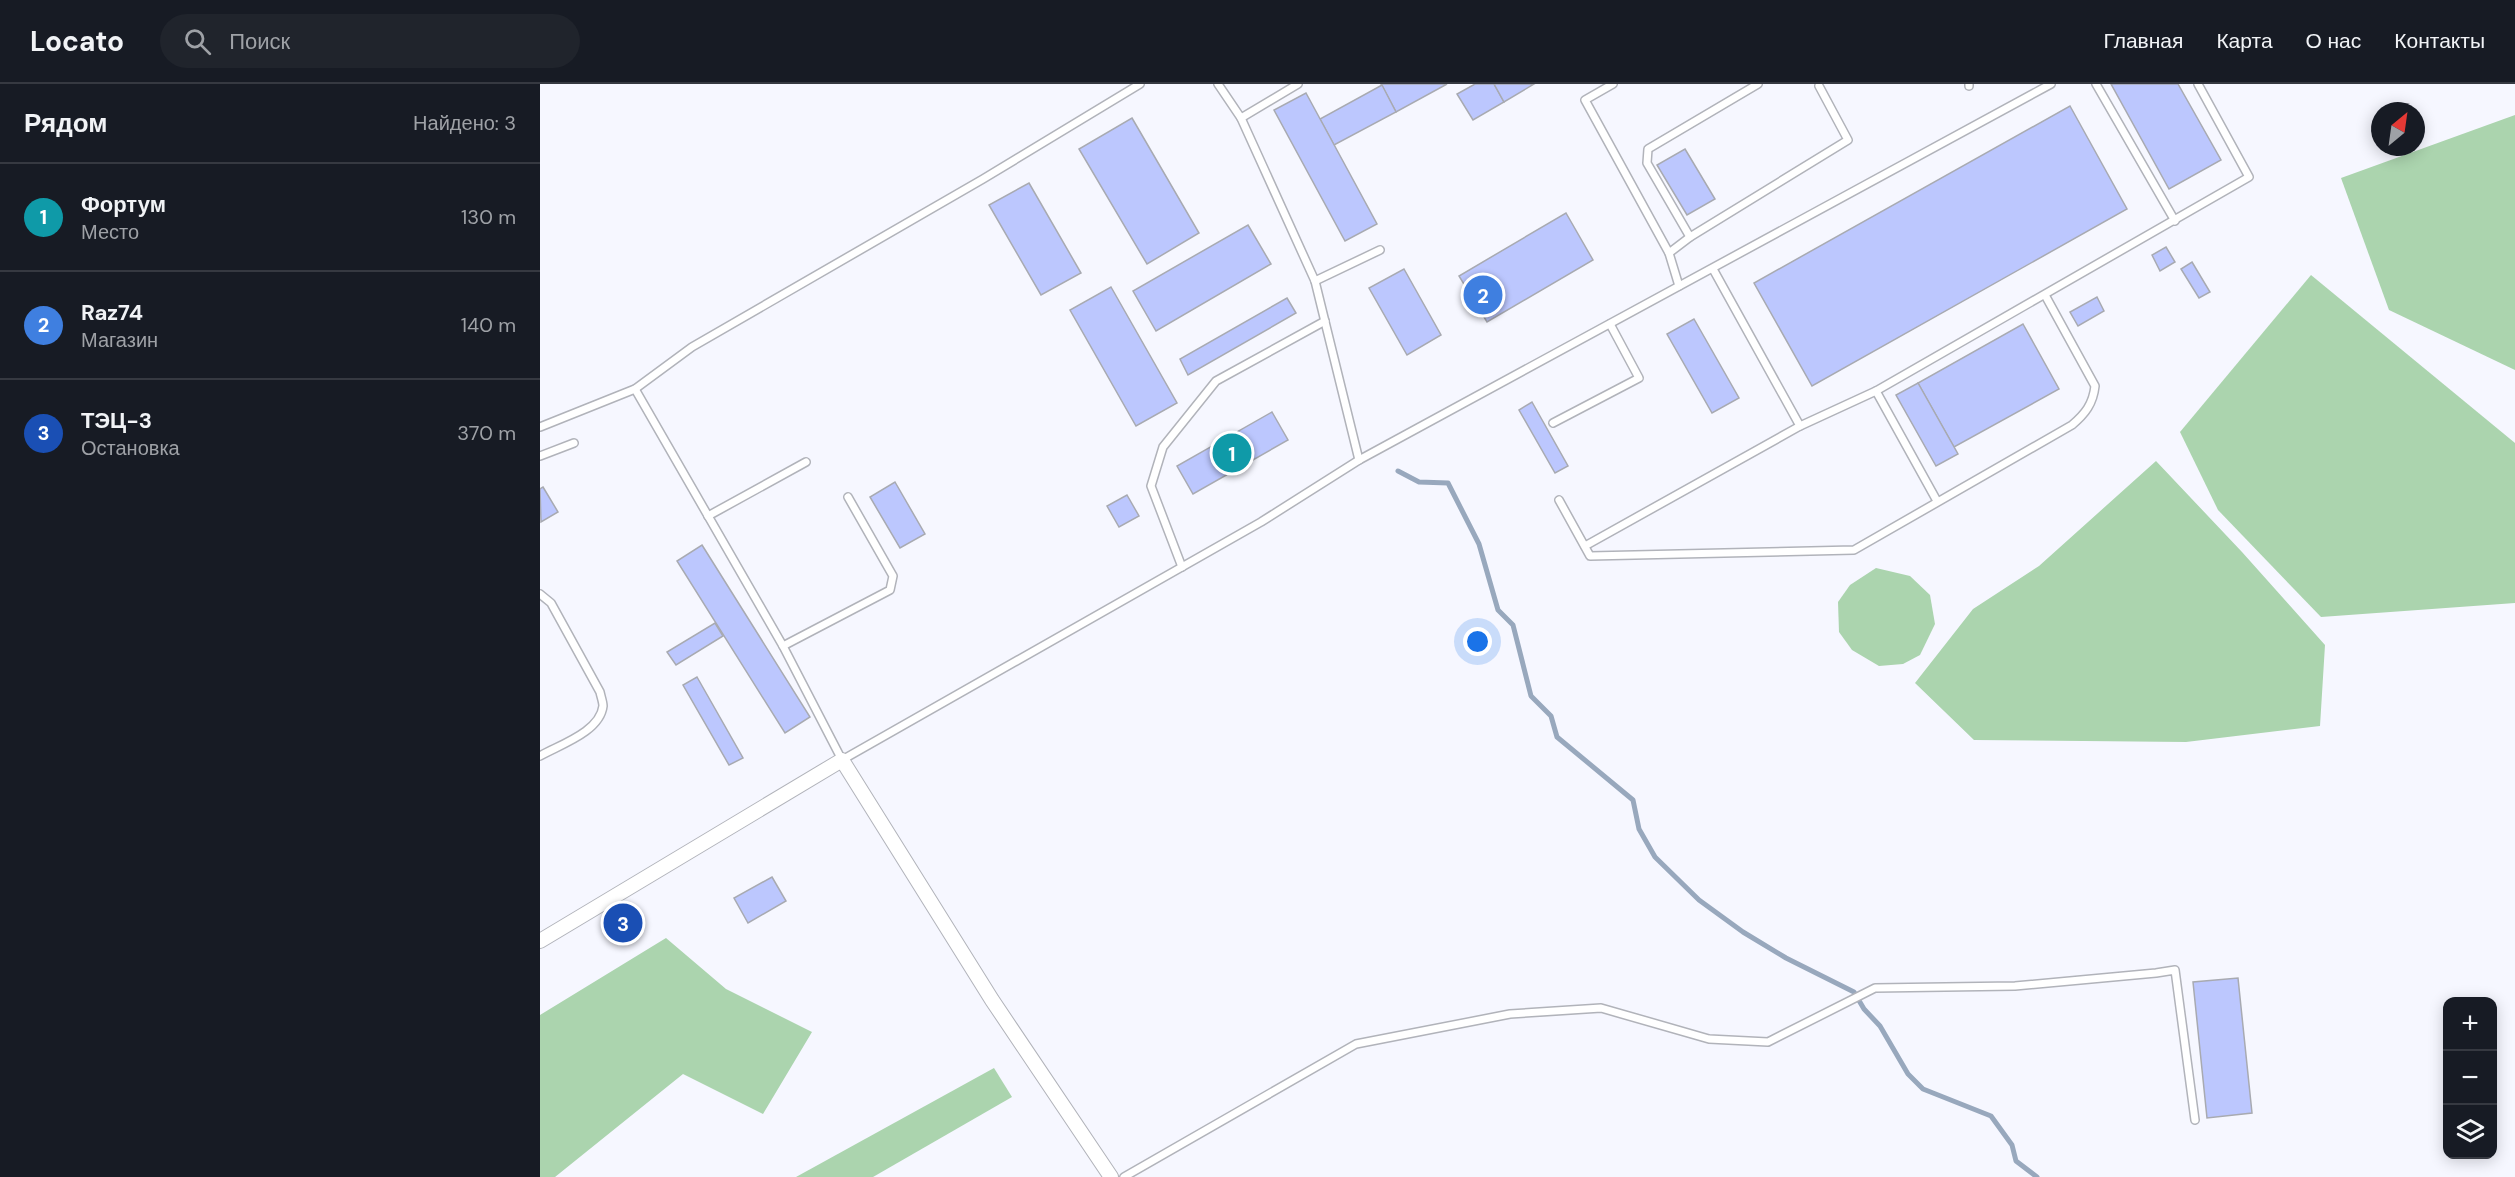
<!DOCTYPE html>
<html lang="ru">
<head>
<meta charset="utf-8">
<style>
	body { margin:0; font-family:"DM Sans",sans-serif; background:#20242c; color:#f1f3f6 }
	.controls { position:absolute; right:18px; bottom:18px; display:grid; overflow:hidden; border-radius:12px; box-shadow:0 3px 15px #0003 }
	.controls button { width:54px; height:54px; display:grid; place-items:center; padding:0; border:0; border-bottom:2px solid #363941; background:#171b24; color:#f1f3f6; font:30px sans-serif }
	.compass { position:absolute; left:1831px; top:18px; width:54px; height:54px; border-radius:50%; background:#171b24; box-shadow:0 3px 15px #0003; rotate:29deg }
	.you { position:absolute; left:938px; top:558px; width:21px; height:21px; margin:-15px; border:4px solid #fff; border-radius:50%; background:#1a73e8; box-shadow:0 0 0 9px #1a73e833 }
	.badge { display:grid; place-items:center; width:39px; height:39px; border-radius:50%; background:#7f6e0b; color:#fff; font-size:20px; font-weight:700 }
	.pin { position:absolute; translate:-50% -50%; border:3px solid #fff; box-shadow:0 2px 6px #0006 }
	.list { margin:0; padding:0; list-style:none }
	h2 { display:flex; justify-content:space-between; align-items:center; height:78px; margin:0; padding:0 24px; font-size:26px }
	h2 small { font-size:20px; font-weight:400; color:#9ea1a6 }
	.list li { display:grid; grid-template-columns:39px 1fr auto; gap:18px; align-items:center; box-sizing:border-box; height:108px; padding:0 24px; border-top:2px solid #363941 }
	.list b { display:block; font-size:22px; white-space:nowrap }
	.list p { margin:0; font-size:20px; white-space:nowrap; color:#9ea1a6 }
	.list em { font-size:20px; font-style:normal; color:#9ea1a6 }
	.icon { flex:none; width:33px; height:33px; fill:none; stroke:currentColor; stroke-width:2; stroke-linecap:round; stroke-linejoin:round }
	.map { position:relative; flex:none; width:1975px; height:1093px; overflow:hidden }
	header { display:flex; align-items:center; gap:36px; box-sizing:border-box; height:84px; padding:0 30px; background:#171b24; border-bottom:2px solid #363941 }
	header strong { font-size:28px }
	nav { display:flex; gap:33px; margin-inline-start:auto; font-size:21px }
	.search { width:420px; height:54px; background:#20242c; display:flex; align-items:center; gap:15px; box-sizing:border-box; padding:0 21px; border-radius:33px; color:#9ea1a6; font-size:22px }
	main { display:flex }
	aside { flex:1; background:#171b24 }
	.map>svg:first-child { display:block }
</style>
</head>
<body>
<header>
<strong>Locato</strong>
<div class="search"><svg class="icon" aria-label="search" viewBox="0 0 24 24"><circle cx="10" cy="10" r="6"/><path d="M15 15l6 6"/></svg>Поиск</div>
<nav><a>Главная</a><a>Карта</a><a>О нас</a><a>Контакты</a></nav>
</header>
<main>
<aside>
<h2>Рядом<small>Найдено: 3</small></h2>
<ul class="list">
<li><span class="badge" style="background:#0f9aa8">1</span><div><b>Фортум</b><p>Место</p></div><em>130 m</em></li>
<li><span class="badge" style="background:#3f7fe0">2</span><div><b>Raz74</b><p>Магазин</p></div><em>140 m</em></li>
<li><span class="badge" style="background:#1a4fb4">3</span><div><b>ТЭЦ-3</b><p>Остановка</p></div><em>370 m</em></li>
</ul>
</aside>
<div class="map">
<svg width="1975" height="1093" viewBox="0 0 1975 1093">
	<rect width="100%" height="100%" fill="#f6f7ff"/>
	<g fill="#abd4ae">
		<polygon points="1975,31 1975,286 1849,226 1801,94"/>
		<polygon points="1771,191 1975,359 1975,519 1781,533 1678,426 1640,348"/>
		<polygon points="1616,377 1702,468 1785,561 1780,642 1646,658 1434,656 1375,599 1433,525 1499,482"/>
		<polygon points="1336,484 1370,492 1390,511 1395,540 1380,571 1363,580 1339,582 1312,566 1299,548 1298,518 1310,501"/>
		<polygon points="126,854 186,905 272,948 223,1030 143,990 15,1093 0,1093 0,931"/>
		<polygon points="454,984 472,1013 333,1093 256,1093"/>
	</g>
	<g fill="none" stroke-linecap="round" stroke-linejoin="round">
		<polyline stroke="#98a8bd" stroke-width="5" points="858,387 879,398 908,399 939,460 958,526 973,541 991,612 1011,632 1017,653 1093,716 1099,745 1115,773 1159,816 1203,848 1246,874 1314,908 1324,925 1340,942 1368,990 1383,1005 1451,1032 1472,1061 1476,1077 1497,1093"/>
	</g>
	<g fill="#bcc7fe" stroke="#a8aab1" stroke-width="1.5">
		<polygon points="841,0 907,0 856,28"/>
		<polygon points="935,0 954,0 964,18 933,36 917,10"/>
		<polygon points="954,0 994,0 964,18"/>
		<polygon points="1571,0 1638,0 1681,76 1629,105"/>
		<polygon points="842,1 856,28 794,61 780,35"/>
		<polygon points="766,9 837,140 805,157 734,26"/>
		<polygon points="1530,22 1587,125 1272,302 1214,199"/>
		<polygon points="592,34 659,149 607,180 539,65"/>
		<polygon points="1145,65 1175,115 1147,131 1117,81"/>
		<polygon points="489,99 541,189 501,211 449,121"/>
		<polygon points="1026,129 1053,176 947,238 919,192"/>
		<polygon points="708,141 731,180 616,247 593,207"/>
		<polygon points="1626,163 1635,178 1620,187 1612,171"/>
		<polygon points="1652,178 1670,208 1659,214 1641,185"/>
		<polygon points="864,185 901,251 867,271 829,204"/>
		<polygon points="571,203 637,319 596,342 530,226"/>
		<polygon points="1557,213 1564,227 1538,242 1530,228"/>
		<polygon points="747,214 756,229 648,291 640,275"/>
		<polygon points="1154,235 1199,314 1172,329 1127,250"/>
		<polygon points="1483,240 1519,305 1414,363 1378,299"/>
		<polygon points="1378,299 1418,370 1396,382 1356,311"/>
		<polygon points="992,318 1028,382 1015,389 979,326"/>
		<polygon points="732,328 748,356 653,410 637,382"/>
		<polygon points="355,398 385,450 360,464 330,413"/>
		<polygon points="3,403 18,428 1,438 0,405"/>
		<polygon points="587,411 599,432 579,443 567,422"/>
		<polygon points="162,461 270,633 245,649 137,477"/>
		<polygon points="175,539 183,552 136,581 127,568"/>
		<polygon points="157,593 203,674 189,681 143,601"/>
		<polygon points="232,793 246,817 208,839 194,814"/>
		<polygon points="1698,894 1712,1029 1667,1034 1653,898"/>
	</g>
	<g fill="none" stroke-linecap="round" stroke-linejoin="round">
		<g stroke="#b1b3ba" stroke-width="10">
			<g id="service">
				<polyline points="678,0 701,34 775,197 819,376"/>
				<polyline points="1073,0 1045,16 1129,169 1139,202"/>
				<polyline points="1429,0 1429,2"/>
				<polyline points="1556,0 1635,137"/>
				<polyline points="701,34 758,0"/>
				<polyline points="1150,153 1107,79 1108,65 1218,0"/>
				<polyline points="1129,169 1150,153 1308,56 1279,2"/>
				<polyline points="1173,185 1260,342"/>
				<polyline points="775,197 840,166"/>
				<polyline points="95,305 243,562 302,676 721,438 819,376 1511,0"/>
				<polyline points="1336,307 1397,417"/>
				<polyline points="1013,339 1099,294 1070,240"/>
				<polyline points="0,343 95,305 152,263 443,95 600,0"/>
				<polyline points="0,372 34,359"/>
				<path d="M 1019,416 L 1050,472 L 1314,466 L 1532,341 C 1545,330 1553,320 1555,302 L 1505,211"/>
				<polyline points="168,432 266,378"/>
				<polyline points="1045,462 1260,342 1336,307 1709,93 1658,0"/>
				<polyline points="642,483 611,402 623,363 676,297 785,237"/>
				<path d="M 0,510 L 11,519 L 60,608 C 61,613 63,618 63,622 C 60,648 19,661 0,672"/>
				<polyline points="243,562 350,506 353,492 308,413"/>
				<polyline points="584,1093 816,960 970,930 1061,924 1169,955 1228,958 1335,904 1475,902 1616,889 1635,886 1655,1036"/>
			</g>
		</g>
		<g stroke="#b1b3ba" stroke-width="16">
			<polyline id="minor" points="0,857 302,676 452,916 571,1093"/>
		</g>
		<use href="#service" stroke="#fff" stroke-width="7"/>
		<use href="#minor" stroke="#fff" stroke-width="14"/>
	</g>
</svg>
<div class="controls">
<button>+</button>
<button>−</button>
<button><svg class="icon" aria-label="layers" viewBox="0 0 24 24"><path d="M12 4l9 5-9 5-9-5zM3 14l9 5 9-5"/></svg></button>
</div>
<svg class="compass" viewBox="-18 -18 36 36"><path d="M0-13l5 13h-10z" fill="#e53935"/><path d="M0 13l5-13h-10z" fill="#9ea1a6"/></svg>
<div class="you"></div>
<div class="pin badge" style="left:692px;top:369px;background:#0f9aa8">1</div>
<div class="pin badge" style="left:943px;top:211px;background:#3f7fe0">2</div>
<div class="pin badge" style="left:83px;top:839px;background:#1a4fb4">3</div>
</div>
</main>
</body>
</html>
